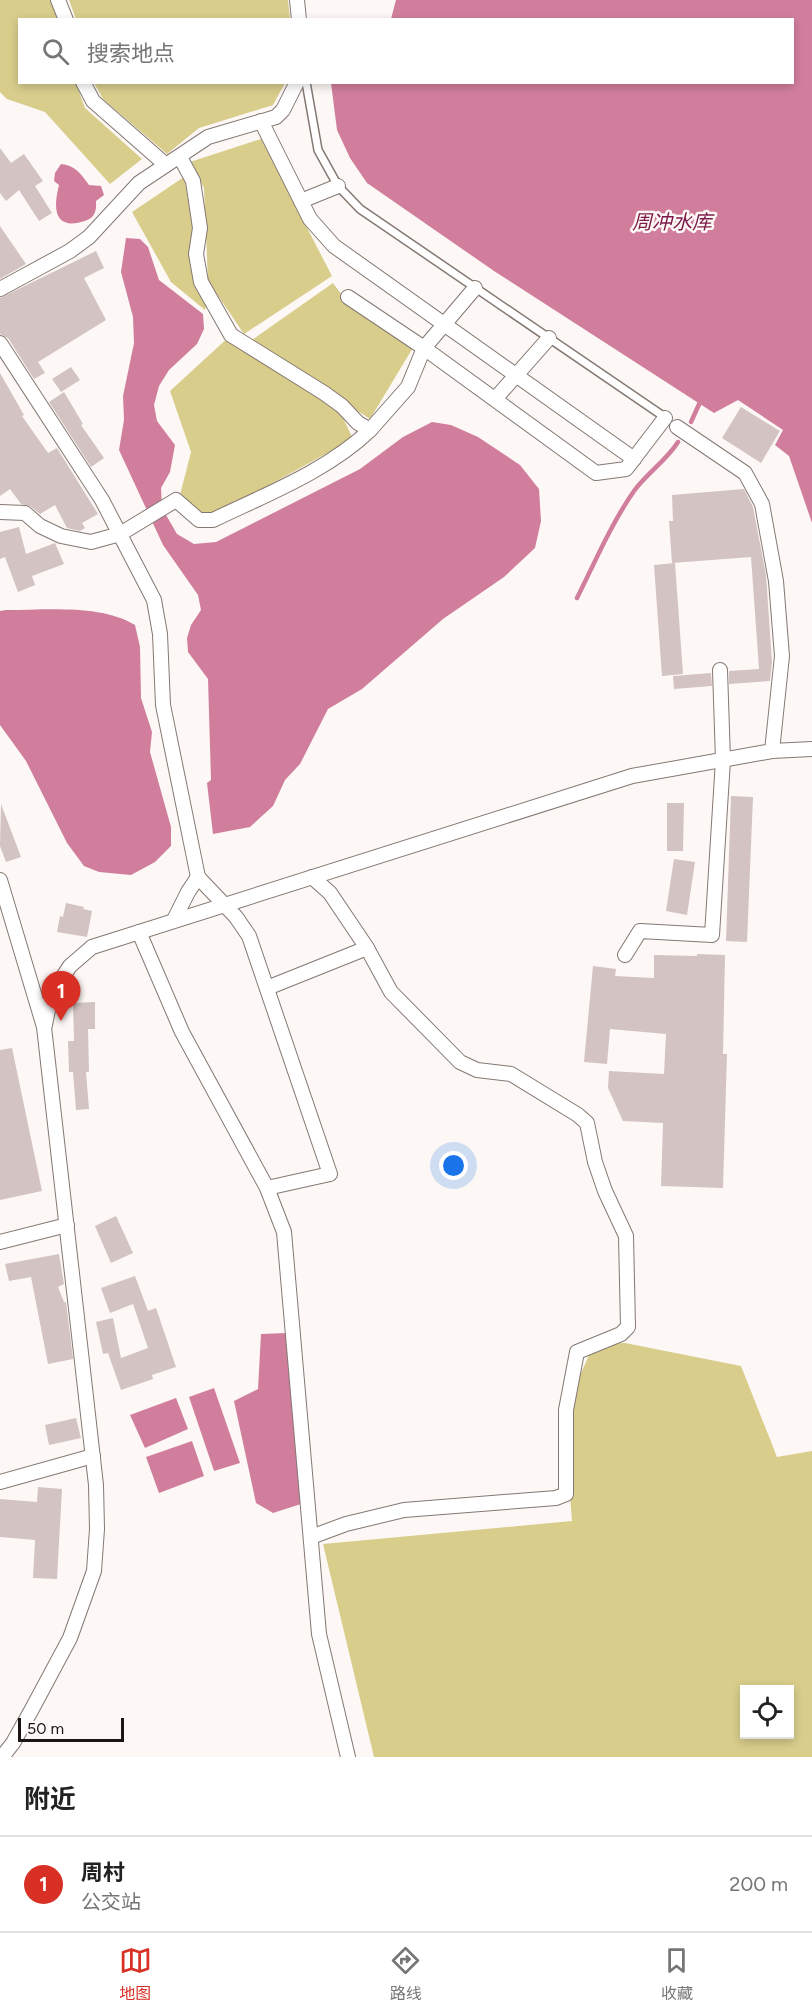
<!DOCTYPE html>
<html lang="zh">
<head>
<meta charset="utf-8">
<style>
	body { margin:0; font-family:Figtree,"Noto Sans SC",sans-serif; background:#f2f2f2; color:#222 }
	.controls { position:absolute; right:18px; bottom:18px; display:grid; overflow:hidden; border-radius:0px; box-shadow:0 3px 9px #0003 }
	.controls button { width:54px; height:54px; display:grid; place-items:center; padding:0; border:0; border-bottom:2px solid #e0e0e0; background:#fff; color:#222; font:30px sans-serif }
	.scale { position:absolute; left:18px; bottom:15px; width:106px; box-sizing:border-box; padding-left:6px; border:3px solid #1b1614; border-top:0; font-size:16px; line-height:21px; white-space:nowrap; color:#1b1614; -webkit-text-stroke:4px #fdf8f5; paint-order:stroke }
	.you { position:absolute; left:454px; top:1166px; width:21px; height:21px; margin:-15px; border:4px solid #fff; border-radius:50%; background:#1a73e8; box-shadow:0 0 0 9px #1a73e833 }
	.badge { display:grid; place-items:center; width:39px; height:39px; border-radius:50%; background:#d93025; color:#fff; font-size:20px; font-weight:700 }
	.pin { position:absolute; translate:-50% -50px; filter:drop-shadow(0 2px 3px #0008) }
	.pin::after { content:''; position:absolute; top:32px; width:21px; height:18px; background:inherit; clip-path:polygon(0 0,100% 0,50% 100%) }
	.list { margin:0; padding:0; list-style:none }
	h2 { display:flex; justify-content:space-between; align-items:center; height:78px; margin:0; padding:0 24px; font-size:26px }
	h2 small { font-size:20px; font-weight:400; color:#767676 }
	.list li { display:grid; grid-template-columns:39px 1fr auto; gap:18px; align-items:center; box-sizing:border-box; height:96px; padding:0 24px; border-top:2px solid #e0e0e0 }
	.list b { display:block; font-size:22px; white-space:nowrap }
	.list p { margin:0; font-size:20px; white-space:nowrap; color:#767676 }
	.list em { font-size:20px; font-style:normal; color:#767676 }
	.icon { flex:none; width:33px; height:33px; fill:none; stroke:currentColor; stroke-width:2; stroke-linecap:round; stroke-linejoin:round }
	.map { position:relative; flex:none; width:812px; height:1757px; overflow:hidden }
	.search { position:absolute; background:#fff; box-shadow:0 3px 9px #0003; left:18px; right:18px; top:18px; height:66px; display:flex; align-items:center; gap:15px; box-sizing:border-box; padding:0 21px; border-radius:0px; color:#767676; font-size:22px }
	.sheet { height:174px; background:#fff }
	nav { display:flex; justify-content:space-around; align-items:center; box-sizing:border-box; height:84px; border-top:2px solid #e0e0e0; background:#fff; font-size:16px; color:#767676 }
	nav a { display:grid; justify-items:center; gap:3px }
	nav .on { color:#d93025 }
	.map>svg:first-child { display:block }
</style>
</head>
<body>
<div class="map">
<svg width="812" height="1757" viewBox="0 0 812 1757">
	<rect width="100%" height="100%" fill="#fdf8f5"/>
	<g fill="#d8cd8b" fill-rule="evenodd">
		<polygon points="0,0 52,0 60,19 20,20 20,82 77,83 78,89 85,108 142,159 110,184 45,112 7,99 0,92"/>
		<polygon points="69,0 288,0 290,19 76,19"/>
		<polygon points="94,83 285,83 273,105 199,128 167,154 103,99"/>
		<polygon points="261,139 332,276 244,334 208,281 204,188 190,162"/>
		<polygon points="184,177 193,229 189,260 194,284 208,299 205,310 171,282 132,212"/>
		<polygon points="333,283 347,302 414,346 370,419 261,348 252,340"/>
		<polygon points="231,335 339,409 353,439 214,515 201,515 180,495 191,452 170,391"/>
		<path d="M 625,1343 L 741,1366 L 777,1457 L 812,1451 L 812,1757 L 374,1757 L 323,1544 L 572,1521 L 568,1470 L 573,1391 L 594,1344 ZM 744,1690 L 790,1690 L 790,1734 L 744,1734 Z"/>
	</g>
	<g fill="#d17e9d">
		<polygon points="396,0 812,0 812,523 789,456 775,445 783,430 738,400 714,413 494,271 367,183 350,158 337,130 331,83 792,82 792,20 391,19"/>
		<path d="M 61,164 C 75,165 81,174 89,185 L 101,186 L 104,195 L 96,201 C 97,217 91,220 77,223 C 51,227 55,201 59,185 L 54,181 L 55,173 Z"/>
		<polygon points="126,238 140,239 148,247 159,280 203,314 204,329 197,344 169,370 159,386 154,405 157,421 175,445 170,472 161,488 162,508 177,534 194,544 216,542 360,469 403,437 432,422 451,425 478,437 520,465 539,489 541,521 535,548 504,577 443,619 362,689 328,709 300,764 285,780 273,806 250,827 213,834 207,783 211,780 208,679 188,652 187,638 191,625 201,610 198,595 163,545 119,450 124,420 123,396 134,343 133,317 121,272"/>
		<path d="M 6,610 C 46,610 101,604 135,625 L 140,647 L 141,698 L 152,732 L 150,752 L 171,827 L 171,846 L 155,862 L 131,875 L 99,872 L 84,866 L 67,843 L 26,761 L 0,725 L 0,611 Z"/>
		<polygon points="286,1333 301,1504 273,1513 256,1503 234,1401 258,1389 261,1334"/>
		<polygon points="214,1388 240,1463 214,1471 189,1397"/>
		<polygon points="176,1398 188,1429 145,1448 130,1415"/>
		<polygon points="192,1441 204,1476 159,1493 146,1457"/>
	</g>
	<g fill="none" stroke-linecap="round" stroke-linejoin="round">
		<g stroke="#d17e9d" stroke-width="4.5">
			<polyline points="691,422 701,400"/>
			<path d="M 577,598 C 595,562 611,524 634,491 C 647,473 666,461 678,442"/>
		</g>
	</g>
	<g fill="#d3c3c2">
		<polygon points="0,148 11,163 24,154 43,181 35,186 52,213 39,221 19,190 6,201 0,193"/>
		<polygon points="0,226 26,264 0,279"/>
		<polygon points="96,251 104,268 84,278 106,320 38,362 45,373 34,379 8,338 0,334 0,298"/>
		<polygon points="71,367 80,380 61,392 52,379"/>
		<polygon points="0,373 24,415 22,416 48,453 57,448 98,514 82,523 85,528 80,531 67,528 55,505 40,514 30,506 21,504 10,489 0,496"/>
		<polygon points="64,392 83,424 81,425 104,458 91,467 49,402"/>
		<polygon points="741,407 780,431 761,463 722,438"/>
		<polygon points="744,489 753,507 766,575 772,662 770,681 729,684 729,671 759,669 751,557 672,563 669,521 673,521 672,495"/>
		<polygon points="19,527 26,554 55,543 64,564 32,576 35,585 18,592 5,557 0,559 0,532"/>
		<polygon points="675,563 683,674 662,676 654,565"/>
		<polygon points="711,673 712,686 674,689 673,676"/>
		<polygon points="731,796 753,797 747,942 726,941"/>
		<polygon points="667,803 684,803 683,851 667,851"/>
		<polygon points="1,804 21,857 6,862 0,846"/>
		<polygon points="674,859 695,862 687,915 666,911"/>
		<polygon points="66,903 84,907 83,909 92,911 87,937 57,932 60,916 63,917"/>
		<polygon points="697,954 725,955 723,1054 727,1054 723,1188 661,1186 663,1123 623,1121 608,1088 609,1071 664,1074 666,1034 610,1029 607,1064 584,1062 593,966 616,969 615,976 654,978 654,955 697,956"/>
		<polygon points="95,1002 95,1029 88,1029 89,1072 86,1072 89,1109 76,1110 73,1072 69,1072 68,1041 74,1041 73,1003"/>
		<polygon points="12,1048 42,1191 0,1200 0,1050"/>
		<polygon points="116,1216 133,1253 111,1263 95,1226"/>
		<polygon points="59,1254 64,1284 58,1287 64,1302 66,1302 73,1359 48,1364 31,1277 9,1281 5,1264"/>
		<polygon points="135,1276 148,1311 156,1308 176,1367 152,1375 153,1379 121,1390 108,1353 103,1354 96,1322 113,1318 121,1358 148,1348 133,1304 110,1313 101,1288"/>
		<polygon points="76,1418 81,1438 49,1445 45,1425"/>
		<polygon points="38,1487 62,1489 57,1579 33,1578 35,1540 0,1537 0,1499 37,1502"/>
	</g>
	<g fill="none" stroke-linecap="round" stroke-linejoin="round">
		<g stroke="#847872" stroke-width="10">
			<polyline id="lane" points="306,82 318,150 338,186 360,209 666,418"/>
		</g>
		<g stroke="#847872" stroke-width="16">
			<g id="street">
				<polyline points="58,0 66,20"/>
				<polyline points="297,0 299,20"/>
				<polyline points="83,82 93,101 166,165"/>
				<polyline points="261,121 310,219 334,246 634,459"/>
				<polyline points="180,157 193,181 200,228 196,254 201,282 231,335 324,393 342,406 358,423 370,430 408,387 424,348 475,288"/>
				<polyline points="301,201 338,186"/>
				<polyline points="0,289 70,251 89,237 139,183 208,137 276,117 283,110 297,82"/>
				<polyline points="348,297 424,348 596,473 626,469 665,418"/>
				<polyline points="0,343 102,500 154,600 160,634 163,705 198,877"/>
				<polyline points="495,399 549,338"/>
				<polyline points="677,427 745,473 762,504 776,581 782,656 772,751"/>
				<path d="M 0,512 L 25,513 L 40,526 L 61,536 L 91,542 L 120,534 L 176,500 L 199,520 L 213,520 C 265,495 329,470 370,430"/>
				<polyline points="0,880 44,1027 96,1485 97,1529 94,1571 70,1638 32,1709 13,1743 2,1757"/>
				<polyline points="174,920 188,892 198,877 236,917 249,936 330,1174 267,1188"/>
				<polyline points="139,932 182,1032 267,1188 284,1232 319,1634 348,1757"/>
				<polyline points="625,955 640,931 712,935 723,760 720,670"/>
				<polyline points="267,988 367,948 330,893 312,877"/>
				<polyline points="45,1025 51,995 70,966 92,947 632,776 772,751 812,749"/>
				<polyline points="0,1242 67,1225"/>
				<polyline points="0,1482 93,1456"/>
				<polyline points="311,1537 346,1524 404,1510 556,1498 566,1494 566,1410 577,1352 621,1334 628,1327 626,1236 605,1191 595,1162 587,1123 578,1115 511,1074 477,1070 460,1062 391,992 367,948"/>
			</g>
		</g>
		<use href="#lane" stroke="#fff" stroke-width="7"/>
		<use href="#street" stroke="#fff" stroke-width="14"/>
	</g>
	<g text-anchor="middle" dominant-baseline="central" stroke-width="5" stroke-linejoin="round" paint-order="stroke">
		<g font-size="20" font-style="italic" fill="#7c1949" stroke="#fdf8f5">
			<text x="672" y="222">周冲水库</text>
		</g>
	</g>
</svg>
<div class="controls">
<button><svg class="icon" aria-label="locate" viewBox="0 0 24 24"><circle cx="12" cy="12" r="6"/><path d="M12 2v4M12 18v4M2 12h4M18 12h4"/></svg></button>
</div>
<div class="scale">50 m</div>
<div class="you"></div>
<div class="pin badge" style="left:61px;top:1021px">1</div>
<div class="search"><svg class="icon" aria-label="search" viewBox="0 0 24 24"><circle cx="10" cy="10" r="6"/><path d="M15 15l6 6"/></svg>搜索地点</div>
</div>
<section class="sheet">
<h2>附近<small></small></h2>
<ul class="list">
<li><span class="badge">1</span><div><b>周村</b><p>公交站</p></div><em>200 m</em></li>
</ul>
</section>
<nav>
<a class="on"><svg class="icon" aria-label="map" viewBox="0 0 24 24"><path d="M3 6l6-2 6 2 6-2v14l-6 2-6-2-6 2zM9 4v14M15 6v14"/></svg>地图</a>
<a><svg class="icon" aria-label="directions" viewBox="0 0 24 24"><path d="M12 3l9 9-9 9-9-9zM9 14v-3h6M13 9l2 2-2 2"/></svg>路线</a>
<a><svg class="icon" aria-label="saved" viewBox="0 0 24 24"><path d="M7 4h10v16l-5-4-5 4z"/></svg>收藏</a>
</nav>
</body>
</html>
